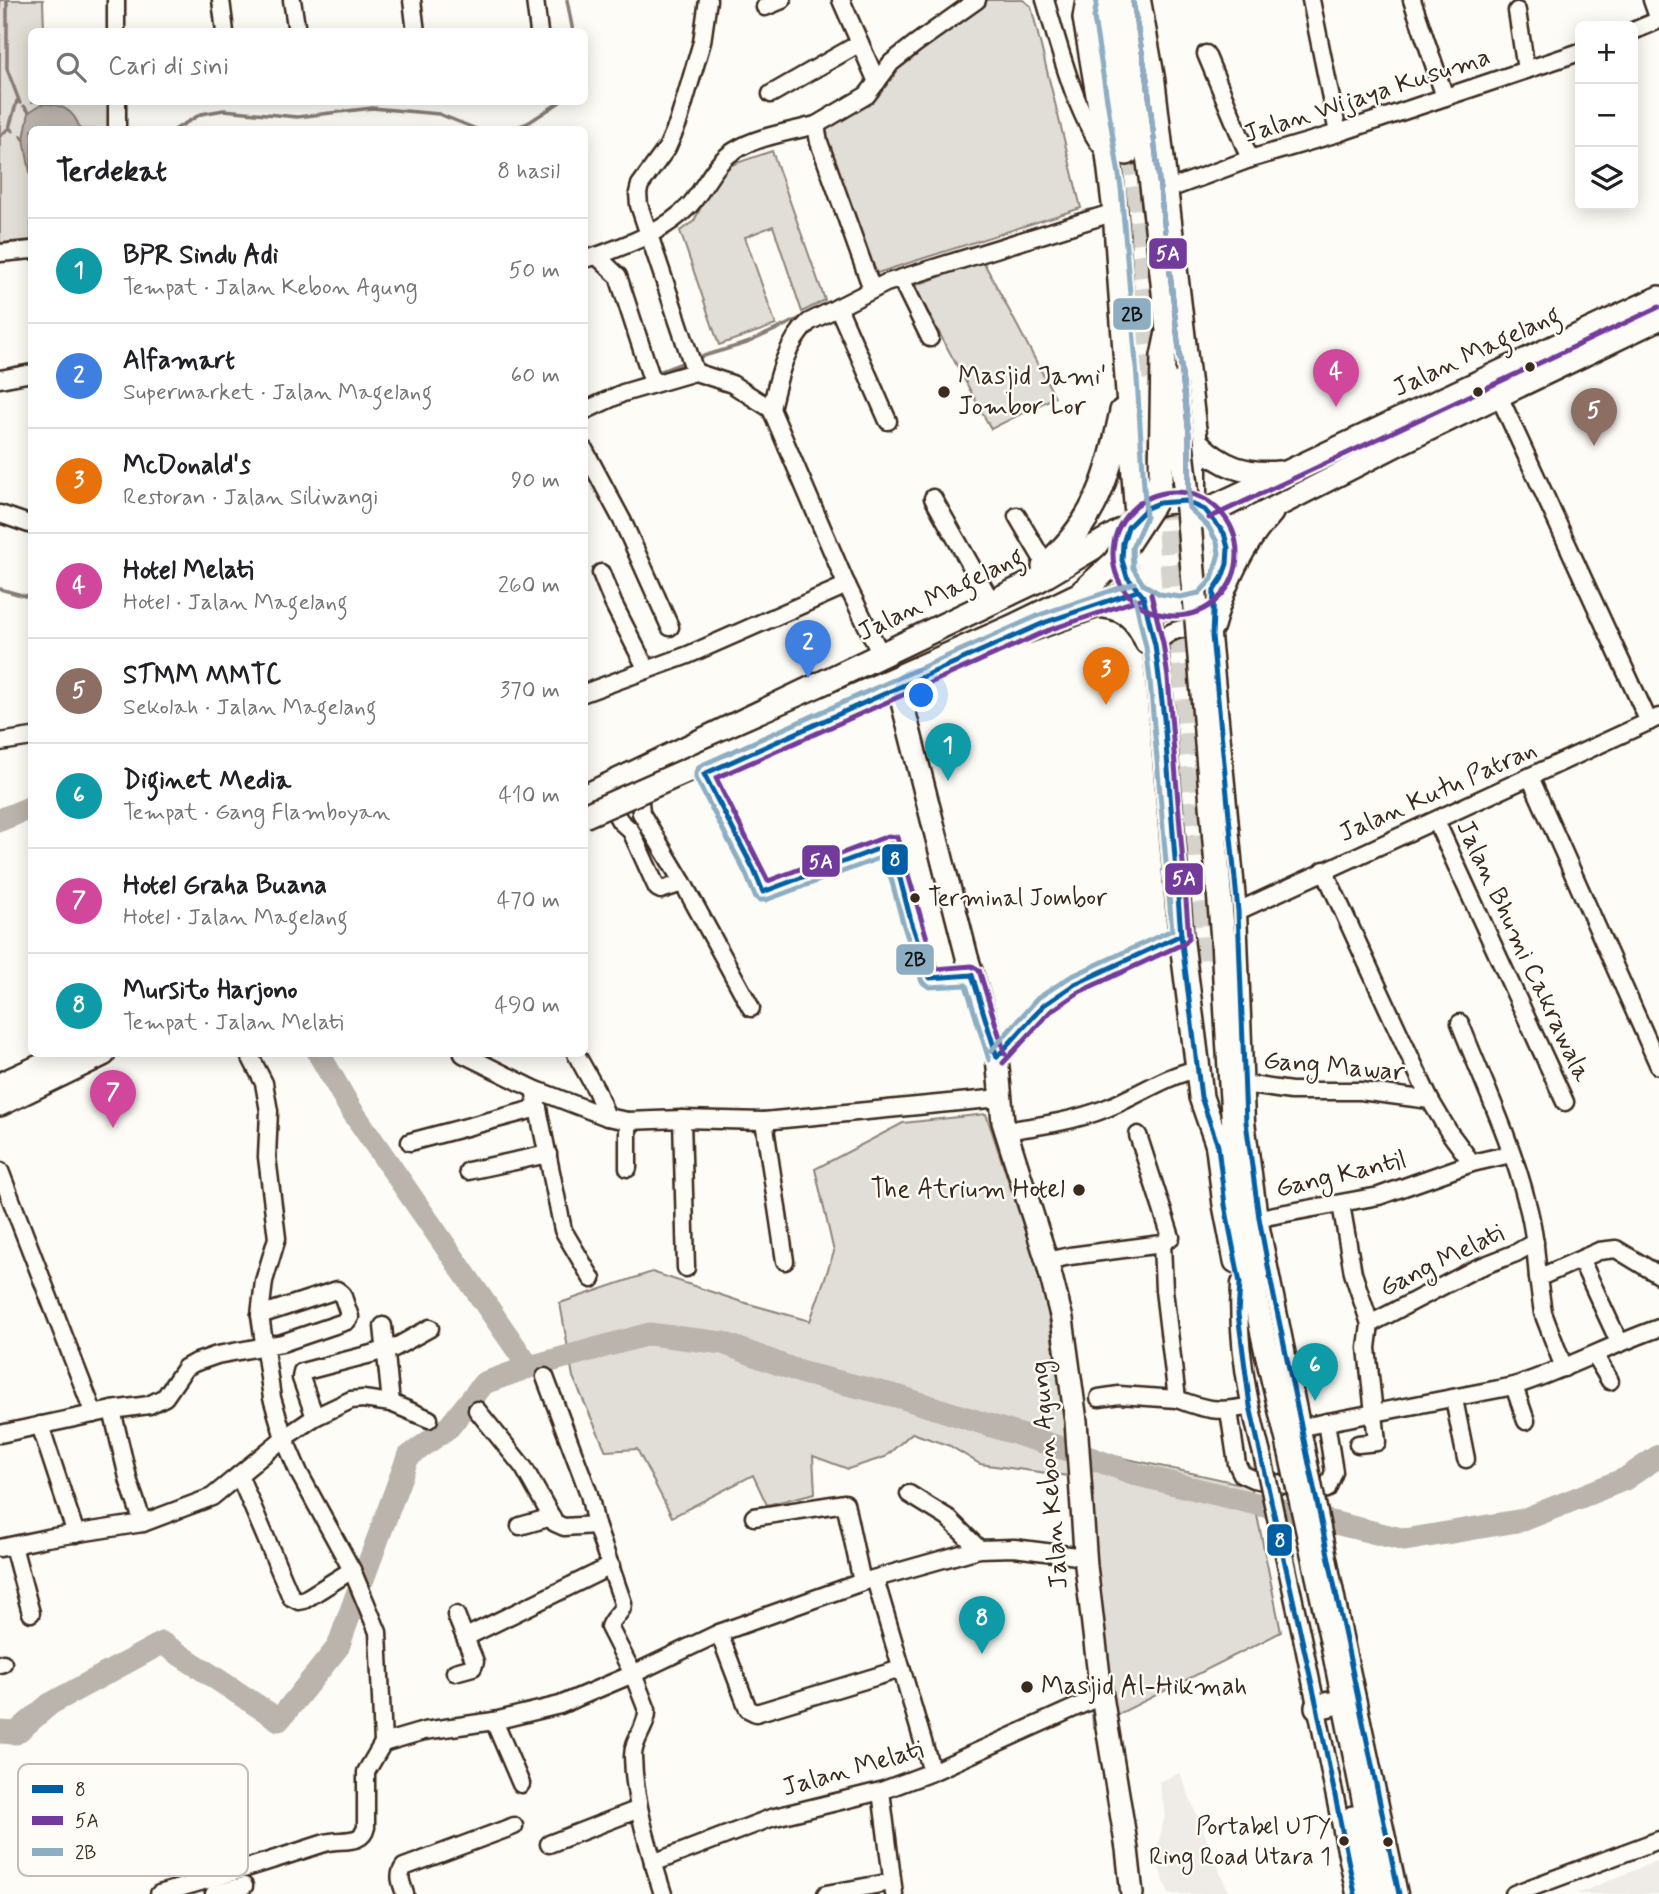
<!DOCTYPE html>
<html lang="id">
<head>
<meta charset="utf-8">
<style>
	body { margin:0; font-family:Mynerve,sans-serif; background:#f6f6f6; color:#202124 }
	.controls { position:absolute; right:21px; top:21px; display:grid; overflow:hidden; border-radius:10px; box-shadow:0 4px 18px #0003 }
	.controls button { width:63px; height:63px; display:grid; place-items:center; padding:0; border:0; border-bottom:2px solid #e0e0e0; background:#fff; color:#202124; font:35px sans-serif }
	.you { position:absolute; left:922px; top:696px; width:24px; height:24px; margin:-18px; border:5px solid #fff; border-radius:50%; background:#1a73e8; box-shadow:0 0 0 10px #1a73e833 }
	.badge { display:grid; place-items:center; width:46px; height:46px; border-radius:50%; background:#1a73e8; color:#fff; font-size:23px; font-weight:700 }
	.pin { position:absolute; translate:-50% -58px; filter:drop-shadow(0 2px 4px #0008) }
	.pin::after { content:''; position:absolute; top:37px; width:24px; height:21px; background:inherit; clip-path:polygon(0 0,100% 0,50% 100%) }
	.list { margin:0; padding:0; list-style:none }
	h2 { display:flex; justify-content:space-between; align-items:center; height:91px; margin:0; padding:0 28px; font-size:30px }
	h2 small { font-size:23px; font-weight:400; color:#757577 }
	.list li { display:grid; grid-template-columns:46px 1fr auto; gap:21px; align-items:center; box-sizing:border-box; height:105px; padding:0 28px; border-top:2px solid #e0e0e0 }
	.list b { display:block; font-size:26px; white-space:nowrap }
	.list p { margin:0; font-size:23px; white-space:nowrap; color:#757577 }
	.list em { font-size:23px; font-style:normal; color:#757577 }
	.icon { flex:none; width:38px; height:38px; fill:none; stroke:currentColor; stroke-width:2; stroke-linecap:round; stroke-linejoin:round }
	.map { position:relative; flex:none; width:1659px; height:1894px; overflow:hidden }
	.search { position:absolute; background:#fff; box-shadow:0 4px 18px #0003; left:28px; top:28px; width:560px; height:77px; display:flex; align-items:center; gap:18px; box-sizing:border-box; padding:0 24px; border-radius:10px; color:#757577; font-size:26px }
	.panel { position:absolute; background:#fff; box-shadow:0 4px 18px #0003; left:28px; top:126px; width:560px; height:931px; border-radius:10px }
	.map>svg:first-child { display:block }
</style>
</head>
<body>
<div class="map">
<svg width="1659" height="1894" viewBox="0 0 1659 1894">
	<rect width="100%" height="100%" fill="#fdfcf7"/>
	<filter id="ink" filterUnits="userSpaceOnUse"><feTurbulence type="fractalNoise" baseFrequency=".0143" numOctaves="2"/><feDisplacementMap in="SourceGraphic" scale="14" xChannelSelector="R" yChannelSelector="G"/><feConvolveMatrix kernelMatrix="1 2 1 2 8 2 1 2 1" color-interpolation-filters="sRGB"/></filter>
	<g filter="url(#ink)">
		<g fill="#efece7">
			<polygon points="1180,1773 1229,1894 1169,1894 1155,1858 1165,1815 1159,1782"/>
			<polygon points="1659,1860 1659,1894 1577,1894"/>
		</g>
		<g fill="#e1ded7" stroke="#8e847a" stroke-width="2">
			<polygon points="0,0 43,0 44,31 32,32 32,102 109,102 109,129 32,130 31,240 0,243"/>
			<polygon points="986,0 1023,0 1031,6 1081,208 871,275 822,128 893,70"/>
			<polygon points="772,151 825,300 802,312 773,226 745,237 776,325 719,345 680,231 694,221 707,195 728,166"/>
			<polygon points="983,261 1055,397 991,429 914,286"/>
			<polygon points="986,1114 1044,1287 1068,1442 1069,1476 980,1464 950,1446 912,1433 885,1457 848,1469 813,1456 815,1493 767,1505 753,1475 672,1517 637,1449 606,1451 573,1377 560,1303 652,1272 742,1302 810,1321 834,1252 815,1169 903,1123"/>
			<polygon points="1078,1448 1251,1486 1281,1632 1093,1727"/>
		</g>
		<path fill="#bbb4ad" stroke="#887d74" stroke-width="2" d="M 42,104 C 62,104 74,110 80,129 L 32,130 L 31,178 L 24,139 L 29,112 Z"/>
		<g fill="none" stroke-linecap="round" stroke-linejoin="round">
			<g stroke="#887d74" stroke-width="3.5">
				<polyline points="7,0 7,69 20,103"/>
				<polyline points="567,0 573,32"/>
				<polyline points="24,106 29,112"/>
				<polyline points="9,128 17,101"/>
				<polyline points="174,130 201,114 224,110 297,117 372,108 439,114 479,130"/>
				<polyline points="510,130 528,123 560,102"/>
				<polyline points="0,136 9,128 13,131"/>
				<polyline points="21,136 24,139"/>
				<polyline points="900,271 1091,210"/>
				<polyline points="839,298 861,286"/>
				<polyline points="697,358 747,343 807,315"/>
				<polyline points="656,373 685,362"/>
				<polyline points="625,384 645,377"/>
				<polyline points="0,589 25,596 32,595"/>
			</g>
			<g stroke="#bbb4ad" stroke-width="23">
				<polyline points="0,820 32,807"/>
				<polyline points="319,1054 350,1108 529,1367 649,1334 723,1343 803,1373 900,1397 1071,1451 1138,1475 1405,1540 1523,1520 1625,1479 1659,1456"/>
				<polyline points="363,1579 408,1457 449,1427 484,1383 529,1367"/>
				<polyline points="0,1732 16,1733 50,1704 162,1643 279,1720 338,1647 357,1594"/>
			</g>
			<g stroke="#d6d2cc" stroke-width="23" stroke-dasharray="23 11" stroke-linecap="butt">
				<polyline points="1127,153 1155,386"/>
				<polyline points="1164,462 1200,969"/>
			</g>
			<g stroke="#3b2a1e" stroke-width="21">
				<g id="minor">
					<polyline points="116,0 116,32"/>
					<polyline points="221,0 225,32"/>
					<polyline points="292,0 297,32"/>
					<polyline points="412,0 416,32"/>
					<polyline points="535,0 539,32"/>
					<polyline points="841,0 877,82"/>
					<path d="M 1045,0 C 1058,42 1077,121 1106,152"/>
					<polyline points="1142,0 1156,78 1198,433 1198,506"/>
					<polyline points="1311,0 1338,133"/>
					<polyline points="1412,0 1445,97"/>
					<polyline points="1652,0 1659,20"/>
					<polyline points="765,7 782,0"/>
					<polyline points="1517,11 1526,70"/>
					<polyline points="1633,31 1659,20"/>
					<polyline points="1206,54 1250,159"/>
					<polyline points="771,94 860,43"/>
					<polyline points="117,102 117,130"/>
					<polyline points="1169,189 1250,159 1338,133 1580,52"/>
					<polyline points="0,253 32,250"/>
					<path d="M 597,256 C 631,243 664,232 690,205 C 705,188 714,163 734,151 C 758,136 790,132 816,125"/>
					<polyline points="584,259 597,256 618,276 653,383"/>
					<polyline points="901,279 930,338"/>
					<polyline points="872,289 819,142 816,125 867,95 891,63 915,44 977,0"/>
					<polyline points="838,307 888,421"/>
					<polyline points="695,372 639,205 638,193 640,185 667,148 678,123 702,42 708,0"/>
					<polyline points="0,379 32,373"/>
					<polyline points="1499,396 1649,722"/>
					<path d="M 771,409 C 778,379 785,344 809,322 L 886,283 L 1115,212"/>
					<polyline points="584,411 623,393 695,372 732,384 771,409 844,579 881,655"/>
					<polyline points="584,449 623,522 670,627"/>
					<polyline points="933,498 991,601"/>
					<polyline points="0,514 32,525"/>
					<polyline points="1017,516 1040,555 1052,571"/>
					<polyline points="601,573 613,603 647,670"/>
					<polyline points="1213,616 1212,636 1238,911 1246,1122 1259,1218 1305,1444"/>
					<path d="M 1155,645 C 1169,630 1185,624 1205,632"/>
					<polyline points="584,693 688,655 847,585"/>
					<polyline points="0,742 32,737"/>
					<polyline points="1530,777 1659,1066"/>
					<polyline points="640,802 641,813 683,883 751,1008"/>
					<polyline points="616,814 620,821 631,831 657,888 661,890 683,883"/>
					<polyline points="1436,821 1565,1102"/>
					<polyline points="1324,870 1430,1100"/>
					<polyline points="1238,911 1659,717"/>
					<path d="M 1460,1023 C 1483,1082 1512,1142 1527,1203 C 1534,1228 1536,1253 1538,1278"/>
					<polyline points="463,1054 534,1089 607,1117 628,1121 682,1119 764,1121 1000,1098"/>
					<polyline points="576,1054 596,1090 607,1117"/>
					<polyline points="997,1057 1044,1005 1075,984 1181,935"/>
					<polyline points="1243,1084 1291,1091 1360,1091 1430,1100 1449,1132 1472,1163 1511,1154"/>
					<polyline points="534,1089 563,1230 592,1279"/>
					<polyline points="682,1119 686,1268"/>
					<polyline points="764,1121 785,1261"/>
					<path d="M 1005,1131 C 1039,1126 1075,1121 1107,1108 C 1138,1096 1164,1076 1198,1069"/>
					<polyline points="410,1142 538,1108"/>
					<polyline points="628,1168 628,1121"/>
					<polyline points="0,1171 94,1414"/>
					<polyline points="468,1171 548,1154"/>
					<polyline points="1341,1204 1353,1273 1370,1324 1475,1269 1516,1253 1535,1242"/>
					<polyline points="1259,1218 1379,1196 1472,1163"/>
					<path d="M 1162,1244 L 1164,1290 L 1177,1399 C 1205,1410 1220,1413 1250,1406"/>
					<polyline points="1581,1260 1619,1342"/>
					<polyline points="1047,1261 1070,1256 1162,1244 1171,1237 1138,1135"/>
					<path d="M 1240,1283 C 1236,1342 1248,1401 1263,1458"/>
					<polyline points="383,1326 391,1403"/>
					<polyline points="1595,1356 1610,1381"/>
					<polyline points="1564,1368 1543,1313 1538,1278 1599,1251 1616,1249 1659,1275"/>
					<path d="M 545,1377 L 589,1494 L 596,1525 L 623,1603 C 623,1613 612,1617 609,1627 L 633,1674 L 647,1710 C 648,1726 633,1739 633,1756 C 634,1803 649,1849 663,1894"/>
					<polyline points="1514,1386 1526,1421"/>
					<polyline points="1099,1398 1119,1395 1177,1399"/>
					<polyline points="1454,1399 1466,1459"/>
					<polyline points="112,1410 129,1482 143,1523"/>
					<polyline points="477,1410 524,1468 555,1523 564,1527 596,1525"/>
					<polyline points="1229,1411 1237,1464 1242,1474 1253,1479 1321,1491 1327,1489 1334,1472 1326,1422"/>
					<polyline points="315,1417 301,1378 302,1372 394,1348 430,1328"/>
					<polyline points="40,1425 76,1534"/>
					<path d="M 1302,1427 L 1514,1386 C 1565,1370 1610,1345 1659,1328"/>
					<polyline points="0,1434 112,1410 149,1405 165,1397 185,1368 194,1363 217,1355 282,1343 347,1321 350,1317 342,1294 337,1290 260,1315"/>
					<polyline points="1358,1444 1377,1442 1367,1348 1370,1324"/>
					<polyline points="239,1475 291,1597 299,1601 304,1600 352,1570"/>
					<polyline points="909,1494 948,1518 979,1549"/>
					<polyline points="754,1517 845,1503 862,1582"/>
					<polyline points="520,1526 552,1517"/>
					<polyline points="13,1546 31,1613"/>
					<polyline points="0,1548 47,1538 143,1523 212,1497 284,1438 315,1417 351,1400 363,1399 391,1403 429,1419"/>
					<polyline points="875,1579 932,1772"/>
					<polyline points="719,1633 748,1709 756,1713 901,1669"/>
					<polyline points="466,1637 611,1566"/>
					<polyline points="1344,1637 1399,1894"/>
					<polyline points="1303,1642 1355,1894"/>
					<polyline points="0,1664 3,1663"/>
					<polyline points="455,1672 473,1667 475,1662 456,1615"/>
					<polyline points="494,1721 521,1784"/>
					<polyline points="383,1743 424,1731 494,1721 560,1705 633,1674 719,1633 862,1582 979,1549 1014,1548 1085,1557"/>
					<polyline points="881,1791 894,1894"/>
					<polyline points="549,1844 639,1809"/>
					<polyline points="653,1863 771,1818 881,1791 932,1772 1101,1696"/>
					<path d="M 159,1894 C 215,1878 270,1861 325,1843 C 340,1838 362,1846 366,1827 L 366,1772 L 383,1743 L 378,1632 L 352,1570 L 299,1473 L 284,1438 L 272,1398 L 260,1315 L 264,1281 L 277,1238 L 267,1157 L 269,1111 L 264,1083 L 249,1054"/>
					<polyline points="214,1894 244,1886"/>
					<path d="M 405,1894 C 402,1884 397,1876 404,1867 L 514,1826"/>
					<polyline points="826,1894 892,1882"/>
					<polyline points="1514,1894 1659,1840"/>
				</g>
			</g>
			<g stroke="#3b2a1e" stroke-width="26">
				<g id="major">
					<path d="M 1199,444 C 1222,467 1247,475 1279,472"/>
					<polyline points="1205,510 1659,297"/>
					<polyline points="1224,533 1403,442 1659,319"/>
					<path d="M 1213,626 C 1224,584 1242,545 1272,513"/>
					<polyline points="898,686 967,957 997,1057 1003,1122 1047,1261 1062,1319 1076,1421 1086,1566 1100,1684 1127,1849 1132,1894"/>
				</g>
			</g>
			<g stroke="#3b2a1e" stroke-width="28">
				<g id="highway">
					<polyline points="1088,0 1085,18 1108,154 1115,212 1137,517"/>
					<polyline points="1099,0 1117,86 1127,153"/>
					<path d="M 1121,0 C 1145,109 1157,221 1168,332"/>
					<circle cx="1175" cy="554" r="53"/>
					<path d="M 1044,567 C 1097,520 1108,478 1122,411"/>
					<polyline points="1143,596 1155,645 1159,679 1181,935 1198,1069 1201,1097 1218,1146"/>
					<path d="M 1094,605 C 1123,606 1136,616 1147,642"/>
					<polyline points="1028,630 1137,591"/>
					<polyline points="584,797 1040,579 1128,527"/>
					<path d="M 1223,940 C 1229,1058 1234,1178 1255,1294 C 1264,1346 1278,1398 1290,1449"/>
					<polyline points="0,1085 68,1054"/>
					<polyline points="0,1104 103,1054"/>
					<polyline points="1216,1132 1225,1205 1236,1261"/>
					<polyline points="1332,1640 1383,1894"/>
					<polyline points="1317,1707 1330,1704"/>
					<polyline points="1353,1818 1367,1894"/>
				</g>
			</g>
			<use href="#minor" stroke="#fdfcf7" stroke-width="16"/>
			<use href="#major" stroke="#fdfcf7" stroke-width="21"/>
			<use href="#highway" stroke="#fdfcf7" stroke-width="23"/>
			<g stroke="#3b2a1e" stroke-width="21" stroke-linecap="butt">
				<g id="minor-bridge">
					<polyline points="1305,1444 1344,1637"/>
					<polyline points="1263,1458 1303,1642"/>
				</g>
			</g>
			<g stroke="#3b2a1e" stroke-width="28" stroke-linecap="butt">
				<g id="highway-bridge">
					<polyline points="1174,384 1186,485 1223,940"/>
					<polyline points="584,816 1012,627 1080,594 1115,562 1153,504 1161,476 1163,356 1168,332"/>
					<polyline points="1290,1449 1332,1640"/>
				</g>
			</g>
			<use href="#minor-bridge" stroke="#fdfcf7" stroke-width="16"/>
			<use href="#highway-bridge" stroke="#fdfcf7" stroke-width="23"/>
			<g stroke="#fdfcf7" stroke-width="10">
				<g id="bus-1">
					<polyline points="997,1057 972,975 930,978 911,921 891,844 763,892 754,870 704,774 1046,622 1137,591"/>
					<polyline points="997,1057 1044,1005 1075,984 1181,935"/>
					<polyline points="1355,1894 1317,1707 1250,1406 1238,1314 1240,1283 1225,1205 1218,1146 1201,1097 1181,935 1164,718 1155,645 1143,596 1127,577 1122,560 1123,543 1128,527 1147,508 1159,503 1185,501 1205,510 1224,533 1228,548 1227,564 1222,578 1214,590 1212,636 1238,911 1246,1122 1259,1218 1272,1287 1399,1894"/>
				</g>
			</g>
			<g stroke="#fdfcf7" stroke-width="10">
				<g id="bus-2">
					<polyline points="1133,2 1147,79 1189,434 1189,506"/>
					<circle cx="1175" cy="554" r="62"/>
					<polyline points="1209,518 1659,307"/>
					<polyline points="1005,1054 979,970 972,966 936,969 897,837 888,836 768,881 716,778 1049,630 1140,599"/>
					<polyline points="1003,1063 1050,1012 1079,992 1185,943 1189,938 1168,678 1163,643 1151,594"/>
				</g>
			</g>
			<g stroke="#fdfcf7" stroke-width="10">
				<g id="bus-3">
					<polyline points="1097,1 1094,18 1121,188 1136,364 1146,517 1132,548 1133,568 1143,584 1160,594 1180,597 1199,593 1212,579 1219,553 1217,542 1208,526 1189,508 1189,434 1147,79 1133,2"/>
					<polyline points="991,1051 1038,998 1070,977 1172,930 1150,680 1146,647 1135,598"/>
					<polyline points="989,1060 966,985 929,987 922,982 903,923 885,856 766,900 759,900 755,896 746,874 696,778 696,772 700,766 1042,614 1134,583"/>
				</g>
			</g>
			<use href="#bus-1" stroke="#005ea5" stroke-width="5"/>
			<use href="#bus-2" stroke="#723a9b" stroke-width="5"/>
			<use href="#bus-3" stroke="#8daec2" stroke-width="5"/>
		</g>
	</g>
	<g fill="#3b2a1e" stroke="#fdfcf7" stroke-width="2.5">
		<circle cx="1530" cy="367" r="6"/>
		<circle cx="944" cy="392" r="7"/>
		<circle cx="1478" cy="392" r="6"/>
		<circle cx="915" cy="898" r="6"/>
		<circle cx="1079" cy="1190" r="7"/>
		<circle cx="1027" cy="1687" r="7"/>
		<circle cx="1344" cy="1841" r="6"/>
		<circle cx="1388" cy="1842" r="6"/>
	</g>
	<g text-anchor="middle" dominant-baseline="central" stroke-width="5" stroke-linejoin="round" paint-order="stroke">
		<g font-size="24" fill="#3b2a1e" stroke="#fdfcf7" text-anchor="start">
			<text x="928" y="898">Terminal Jombor</text>
			<text x="1331" y="1827" text-anchor="end">Portabel UTY<tspan x="1331" dy="30">Ring Road Utara 1</tspan></text>
		</g>
		<g font-size="26" fill="#3b2a1e" stroke="#fdfcf7">
			<text transform="translate(1367 96) rotate(-18)">Jalan Wijaya Kusuma</text>
			<text transform="translate(1477 352) rotate(-25)">Jalan Magelang</text>
			<text transform="translate(941 595) rotate(-26)">Jalan Magelang</text>
			<text transform="translate(1438 792) rotate(-24)">Jalan Kutu Patran</text>
			<text transform="translate(1523 951) rotate(65)">Jalan Bhumi Cakrawala</text>
			<text transform="translate(1334 1067) rotate(5)">Gang Mawar</text>
			<text transform="translate(1341 1175) rotate(-13)">Gang Kantil</text>
			<text transform="translate(1442 1261) rotate(-26)">Gang Melati</text>
			<text transform="translate(1050 1475) rotate(-95)">Jalan Kebon Agung</text>
			<text transform="translate(853 1769) rotate(-16)">Jalan Melati</text>
		</g>
		<g font-size="26" fill="#3b2a1e" stroke="#fdfcf7" text-anchor="start">
			<text x="958" y="377">Masjid Jami'<tspan x="958" dy="30">Jombor Lor</tspan></text>
			<text x="1065" y="1190" text-anchor="end">The Atrium Hotel</text>
			<text x="1041" y="1687">Masjid Al-Hikmah</text>
		</g>
	</g>
	<rect x="18" y="1764" width="230" height="112" rx="10" fill="#fdfcf7" stroke="#c3bdb6" stroke-width="2"/>
	<rect x="32" y="1785" width="31" height="8" fill="#005ea5"/>
	<rect x="32" y="1816" width="31" height="9" fill="#723a9b"/>
	<rect x="32" y="1848" width="31" height="8" fill="#8daec2"/>
	<g font-size="19" fill="#3b2a1e">
		<text x="75" y="1796">8</text>
		<text x="75" y="1827">5A</text>
		<text x="75" y="1859">2B</text>
	</g>
	<g stroke="#fdfcf7" stroke-width="2.5">
		<rect x="1148" y="237" width="40" height="33" rx="7" fill="#723a9b"/>
		<rect x="1112" y="297" width="40" height="34" rx="7" fill="#8daec2"/>
		<rect x="881" y="843" width="28" height="33" rx="7" fill="#005ea5"/>
		<rect x="801" y="844" width="40" height="34" rx="7" fill="#723a9b"/>
		<rect x="1164" y="862" width="40" height="34" rx="7" fill="#723a9b"/>
		<rect x="895" y="943" width="40" height="33" rx="7" fill="#8daec2"/>
		<rect x="1266" y="1523" width="27" height="34" rx="7" fill="#005ea5"/>
	</g>
	<g font-size="19" text-anchor="middle" font-weight="bold" fill="#fff">
		<text x="1168" y="260">5A</text>
		<text x="895" y="866">8</text>
		<text x="821" y="868">5A</text>
		<text x="1184" y="885">5A</text>
		<text x="1280" y="1547">8</text>
	</g>
	<g font-size="19" text-anchor="middle" font-weight="bold" fill="#111">
		<text x="1132" y="321">2B</text>
		<text x="915" y="966">2B</text>
	</g>
</svg>
<div class="controls">
<button>+</button>
<button>−</button>
<button><svg class="icon" aria-label="layers" viewBox="0 0 24 24"><path d="M12 4l9 5-9 5-9-5zM3 14l9 5 9-5"/></svg></button>
</div>
<div class="you"></div>
<div class="pin badge" style="left:948px;top:781px;background:#0f9aa8">1</div>
<div class="pin badge" style="left:808px;top:678px;background:#3f7fe0">2</div>
<div class="pin badge" style="left:1106px;top:705px;background:#e8710a">3</div>
<div class="pin badge" style="left:1336px;top:407px;background:#d1479c">4</div>
<div class="pin badge" style="left:1594px;top:446px;background:#8d6e63">5</div>
<div class="pin badge" style="left:1315px;top:1401px;background:#0f9aa8">6</div>
<div class="pin badge" style="left:113px;top:1128px;background:#d1479c">7</div>
<div class="pin badge" style="left:982px;top:1654px;background:#0f9aa8">8</div>
<div class="search"><svg class="icon" aria-label="search" viewBox="0 0 24 24"><circle cx="10" cy="10" r="6"/><path d="M15 15l6 6"/></svg>Cari di sini</div>
<section class="panel">
<h2>Terdekat<small>8 hasil</small></h2>
<ul class="list">
<li><span class="badge" style="background:#0f9aa8">1</span><div><b>BPR Sindu Adi</b><p>Tempat · Jalan Kebon Agung</p></div><em>50 m</em></li>
<li><span class="badge" style="background:#3f7fe0">2</span><div><b>Alfamart</b><p>Supermarket · Jalan Magelang</p></div><em>60 m</em></li>
<li><span class="badge" style="background:#e8710a">3</span><div><b>McDonald's</b><p>Restoran · Jalan Siliwangi</p></div><em>90 m</em></li>
<li><span class="badge" style="background:#d1479c">4</span><div><b>Hotel Melati</b><p>Hotel · Jalan Magelang</p></div><em>260 m</em></li>
<li><span class="badge" style="background:#8d6e63">5</span><div><b>STMM MMTC</b><p>Sekolah · Jalan Magelang</p></div><em>370 m</em></li>
<li><span class="badge" style="background:#0f9aa8">6</span><div><b>Diginet Media</b><p>Tempat · Gang Flamboyan</p></div><em>410 m</em></li>
<li><span class="badge" style="background:#d1479c">7</span><div><b>Hotel Graha Buana</b><p>Hotel · Jalan Magelang</p></div><em>470 m</em></li>
<li><span class="badge" style="background:#0f9aa8">8</span><div><b>Mursito Harjono</b><p>Tempat · Jalan Melati</p></div><em>490 m</em></li>
</ul>
</section>
</div>
</body>
</html>
